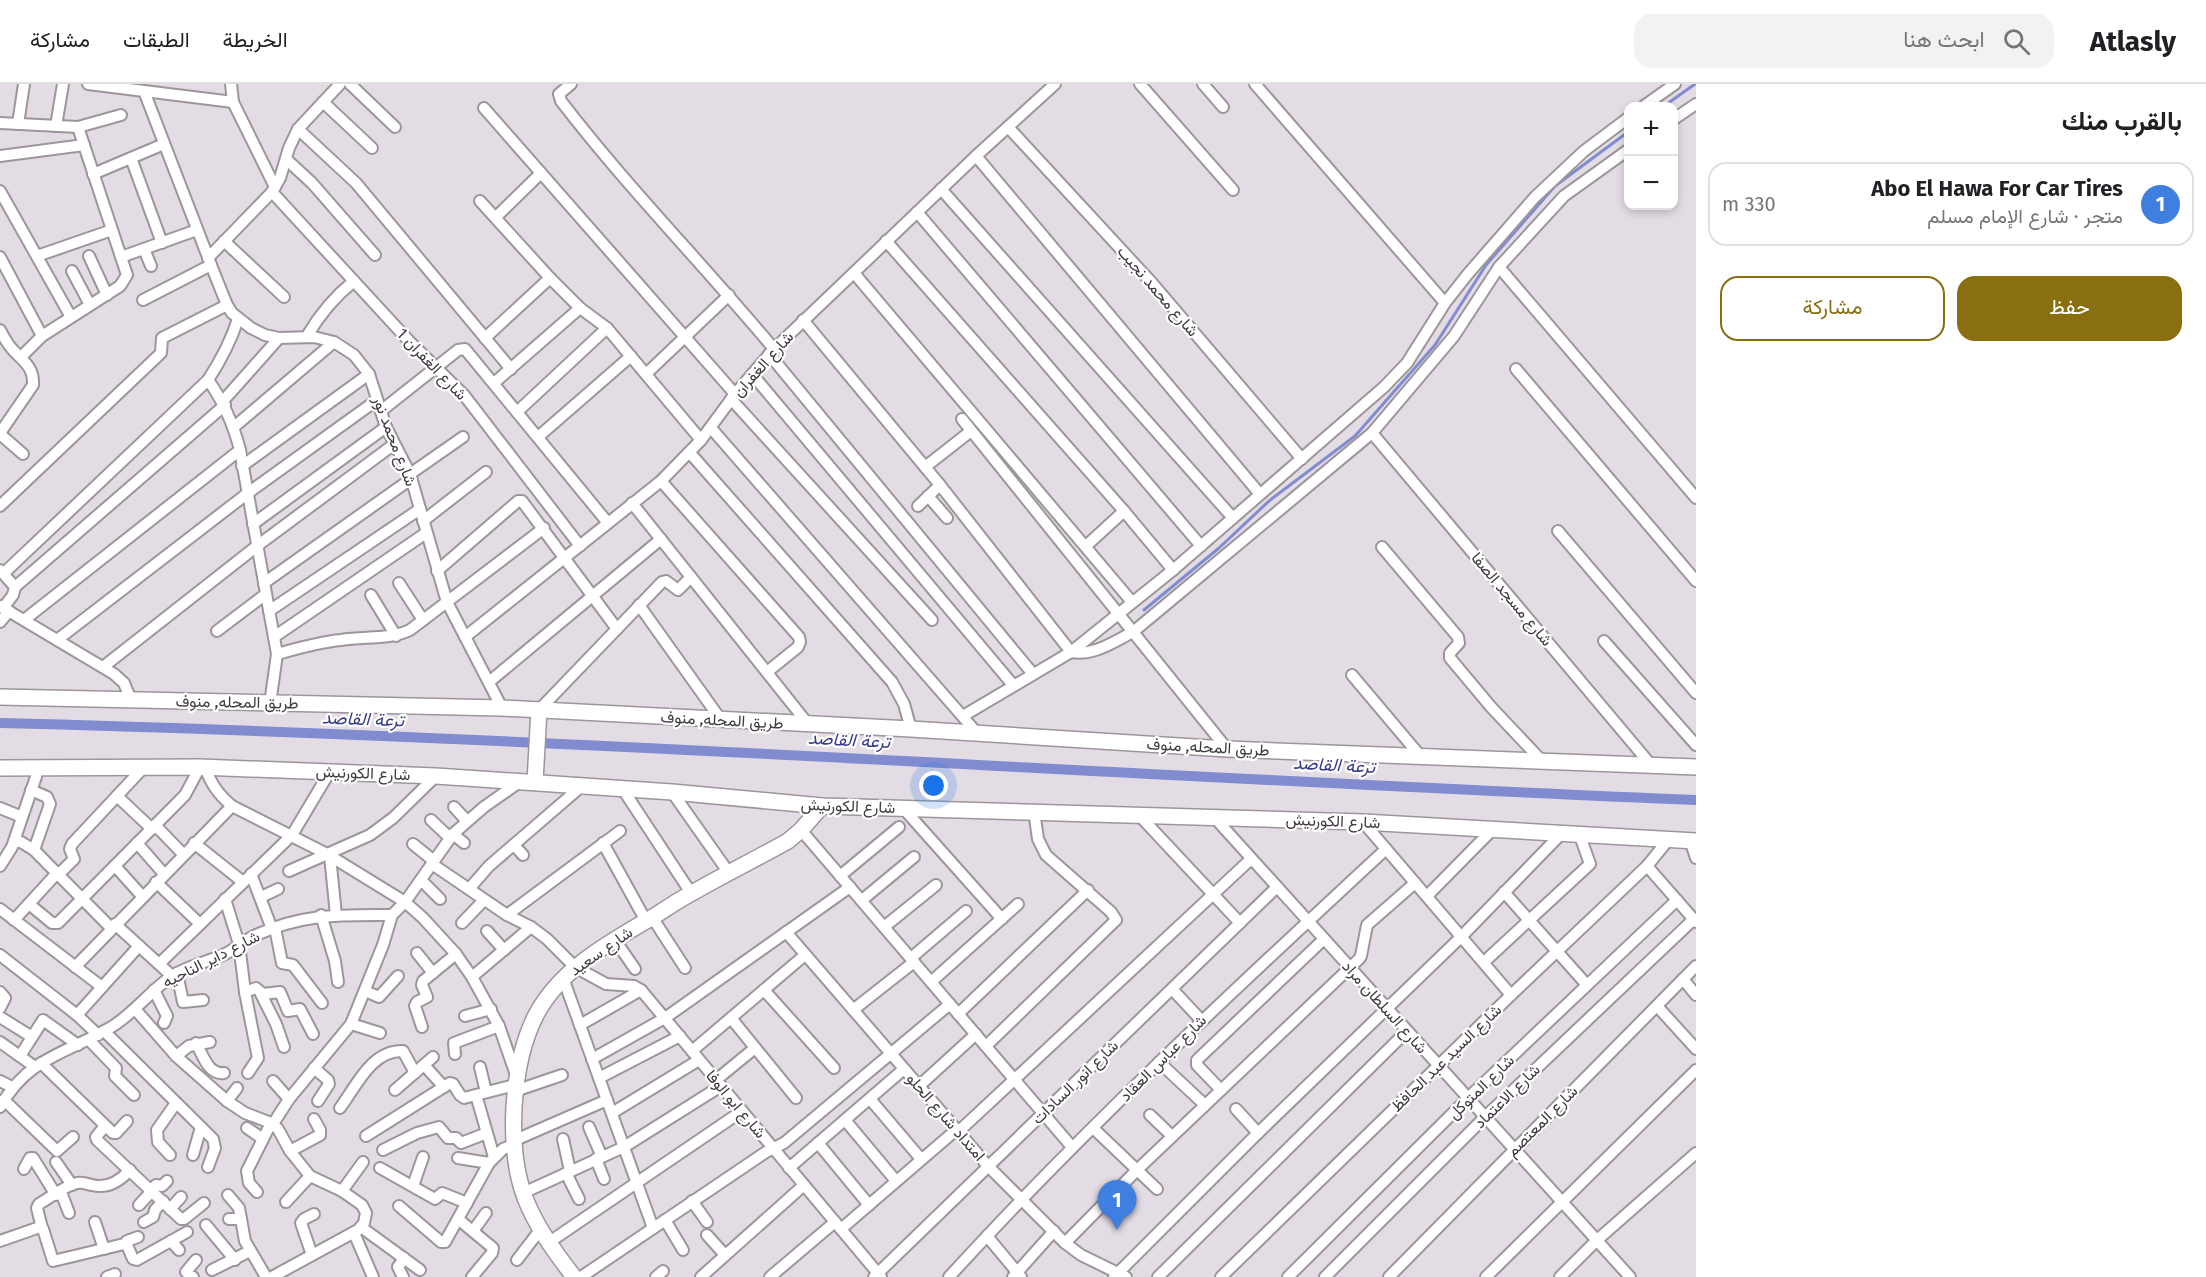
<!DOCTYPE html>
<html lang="ar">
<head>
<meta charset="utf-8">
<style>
	body { margin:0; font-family:"Fira Sans",Vazirmatn,sans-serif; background:#f2f2f2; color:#202124; direction:rtl }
	.controls { position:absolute; right:18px; top:18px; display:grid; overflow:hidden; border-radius:12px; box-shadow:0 3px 9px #0003 }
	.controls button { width:54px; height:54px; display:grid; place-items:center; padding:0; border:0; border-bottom:2px solid #e0e0e0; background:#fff; color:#202124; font:30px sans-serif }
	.you { position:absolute; left:934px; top:702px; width:21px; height:21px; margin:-15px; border:4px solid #fff; border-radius:50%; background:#1a73e8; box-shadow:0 0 0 9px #1a73e833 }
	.badge { display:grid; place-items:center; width:39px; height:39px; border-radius:50%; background:#896f10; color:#fff; font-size:20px; font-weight:700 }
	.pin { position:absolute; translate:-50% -50px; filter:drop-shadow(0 2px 3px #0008) }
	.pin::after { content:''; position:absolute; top:32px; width:21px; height:18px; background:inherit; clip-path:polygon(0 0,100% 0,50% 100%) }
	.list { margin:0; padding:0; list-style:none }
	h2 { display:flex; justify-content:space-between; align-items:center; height:78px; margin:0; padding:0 24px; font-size:26px }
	h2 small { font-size:20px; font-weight:400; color:#757577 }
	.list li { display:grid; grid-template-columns:39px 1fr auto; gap:18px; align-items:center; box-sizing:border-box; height:84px; margin:0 12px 12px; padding:0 12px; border:2px solid #e0e0e0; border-radius:18px }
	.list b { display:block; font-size:22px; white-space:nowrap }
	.list p { margin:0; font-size:20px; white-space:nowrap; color:#757577 }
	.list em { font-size:20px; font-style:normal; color:#757577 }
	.actions { display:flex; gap:12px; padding:18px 24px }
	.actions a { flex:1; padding:14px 0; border:2px solid #896f10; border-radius:18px; text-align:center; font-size:21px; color:#896f10 }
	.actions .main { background:#896f10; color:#fff }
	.icon { flex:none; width:33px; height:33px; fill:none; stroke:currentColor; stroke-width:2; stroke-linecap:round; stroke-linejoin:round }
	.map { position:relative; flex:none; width:1696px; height:1193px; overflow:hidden; direction:ltr }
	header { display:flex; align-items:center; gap:36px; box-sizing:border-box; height:84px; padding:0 30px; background:#fff; border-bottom:2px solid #e0e0e0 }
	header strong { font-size:28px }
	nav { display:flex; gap:33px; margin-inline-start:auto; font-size:21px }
	.search { width:420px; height:54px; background:#f2f2f2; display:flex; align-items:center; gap:15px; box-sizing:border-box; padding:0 21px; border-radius:18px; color:#757577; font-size:22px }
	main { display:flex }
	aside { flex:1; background:#fff }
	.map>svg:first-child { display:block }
</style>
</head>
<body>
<header>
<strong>Atlasly</strong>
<div class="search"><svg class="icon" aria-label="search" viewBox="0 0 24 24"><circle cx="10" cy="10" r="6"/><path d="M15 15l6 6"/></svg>ابحث هنا</div>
<nav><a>الخريطة</a><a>الطبقات</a><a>مشاركة</a></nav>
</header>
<main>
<aside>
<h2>بالقرب منك<small></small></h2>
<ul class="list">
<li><span class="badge" style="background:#3f7fe0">1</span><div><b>Abo El Hawa For Car Tires</b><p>متجر · شارع الإمام مسلم</p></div><em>330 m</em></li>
</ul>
<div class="actions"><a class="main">حفظ</a><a>مشاركة</a></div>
</aside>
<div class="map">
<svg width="1696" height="1193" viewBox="0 0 1696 1193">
	<rect width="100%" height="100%" fill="#e4dce4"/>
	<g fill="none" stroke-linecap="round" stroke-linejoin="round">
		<g stroke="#818cd0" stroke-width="3">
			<polyline points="1664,22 1695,0"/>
			<polyline points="1144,526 1219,464 1269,417 1355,352 1435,261 1486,181 1555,102 1628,48"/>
		</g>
		<path stroke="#818cd0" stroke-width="10" d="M 0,639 C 566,653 1131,693 1696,716"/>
		<g stroke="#9d959c" stroke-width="14">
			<g id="street">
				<polyline points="88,0 233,18"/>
				<polyline points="231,0 233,18 275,103"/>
				<polyline points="350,0 395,43"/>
				<path d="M 571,0 L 559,10 L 561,17 C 627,103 704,181 774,265"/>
				<polyline points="1140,0 1233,106"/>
				<polyline points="1203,0 1223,23"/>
				<polyline points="1255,0 1445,219"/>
				<polyline points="144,7 211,181 227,221 232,229 251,244 265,251 279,254 314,253 334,258 354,271 369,290 386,343 410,390 447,518 502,624"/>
				<polyline points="323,18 372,64"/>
				<polyline points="1644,22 1675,0"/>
				<polyline points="484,24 735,310"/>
				<polyline points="1674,35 1696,20"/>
				<polyline points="0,39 78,43 121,31"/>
				<polyline points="18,40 24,0"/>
				<polyline points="56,42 63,0"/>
				<polyline points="1008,43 1152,199 1302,375"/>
				<polyline points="298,45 356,99 511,285"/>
				<polyline points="0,72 84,61"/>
				<polyline points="976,72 1259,409"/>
				<polyline points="131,74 162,159"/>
				<polyline points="286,75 312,99 375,171"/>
				<polyline points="93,90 164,60"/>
				<polyline points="941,105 1233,434"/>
				<polyline points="0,107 71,233"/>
				<polyline points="272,108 409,257 464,311 580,462"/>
				<polyline points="480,117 550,194 580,224 607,244 701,356"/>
				<polyline points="917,128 1201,462"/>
				<polyline points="496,133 541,89"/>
				<polyline points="224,157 284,213"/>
				<polyline points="886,157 1124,427 1173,486"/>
				<polyline points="144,165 151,182"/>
				<polyline points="37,172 112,146"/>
				<polyline points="89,172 107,211"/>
				<polyline points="0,173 42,252"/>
				<polyline points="121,173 197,146"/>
				<polyline points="208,174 272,108 280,94 289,64 298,45 340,0"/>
				<polyline points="1499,183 1696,414"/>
				<polyline points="72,187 90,221"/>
				<polyline points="854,189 1132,518"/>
				<polyline points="143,216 211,181"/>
				<polyline points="803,236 940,401 1071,568"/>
				<path d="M 0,246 C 4,253 7,260 13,266 C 24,278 34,283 33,301 L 0,349"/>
				<path d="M 307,252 C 320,230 334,213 354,197"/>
				<polyline points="485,254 550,194"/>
				<polyline points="769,270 1033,590"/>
				<polyline points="21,273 42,252 120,202 127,191 78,43"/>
				<polyline points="1516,285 1696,497"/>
				<polyline points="646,290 729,211"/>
				<polyline points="752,290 1013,601"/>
				<path d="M 208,296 C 224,318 233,339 240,366 L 277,570 L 270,620"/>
				<polyline points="494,299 580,224"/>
				<polyline points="731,315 932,536"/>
				<polyline points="223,317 279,254"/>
				<polyline points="381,327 458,266 465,265 608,439"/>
				<polyline points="517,328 607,244"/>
				<polyline points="962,335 1227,665"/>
				<polyline points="234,343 334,258"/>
				<polyline points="711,344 977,649"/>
				<polyline points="1372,349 1651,681"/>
				<polyline points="0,350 23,370"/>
				<polyline points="538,353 631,272"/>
				<polyline points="690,369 892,598 904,620 911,645"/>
				<polyline points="242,382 369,290"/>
				<polyline points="925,383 971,347"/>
				<polyline points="410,390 463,353"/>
				<polyline points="661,397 799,553 800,558 798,563 767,588"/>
				<polyline points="928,412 947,434"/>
				<polyline points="632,419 808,640"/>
				<polyline points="0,422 161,269 162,254 227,221"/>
				<polyline points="918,422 940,401"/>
				<polyline points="423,437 486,388"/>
				<polyline points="253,440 386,343"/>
				<polyline points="1558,447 1696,609"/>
				<polyline points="1086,462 1124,427"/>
				<polyline points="1382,463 1458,553 1459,559 1450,569 1450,574 1491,623 1541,676"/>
				<polyline points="0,486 15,503 13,511 3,524"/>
				<polyline points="437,487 518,417 522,417 617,545"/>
				<path d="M 4,489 L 208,296 C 221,276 231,257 238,235"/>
				<polyline points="264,499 411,395"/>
				<polyline points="399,499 423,536"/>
				<polyline points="15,503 225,321"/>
				<polyline points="371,511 396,552"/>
				<polyline points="639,521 721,636"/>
				<polyline points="0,522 114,590 124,599 131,616"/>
				<polyline points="269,527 420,425"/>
				<polyline points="24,536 240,366"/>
				<polyline points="0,538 9,527"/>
				<polyline points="217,547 266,510"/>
				<polyline points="274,553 426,449"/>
				<polyline points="465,553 661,397 701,356 735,310 774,265 976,72 1055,0"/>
				<polyline points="57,556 248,409 377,316"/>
				<polyline points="1604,557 1696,661"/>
				<path d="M 1071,568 C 1094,572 1113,558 1133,548 L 1372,349 L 1454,252 L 1499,183 L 1564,112 L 1628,66"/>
				<path d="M 277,570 C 299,564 319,558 341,556 C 365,552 389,556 410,546 L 544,444"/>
				<polyline points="103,583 257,462 393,361"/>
				<polyline points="1352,591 1422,674"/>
				<polyline points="489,598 661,455"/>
				<polyline points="539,626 662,498 666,497 678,506 691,493"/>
				<polyline points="963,632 1071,568 1173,486 1384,303 1407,279 1445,219 1467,191 1535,113 1584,67 1628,34"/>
				<path d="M 205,683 C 211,700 218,710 232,722 L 327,770 L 405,818 L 423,834 L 456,870 L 472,893 L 499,942 L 516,991"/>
				<polyline points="622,704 691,809"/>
				<polyline points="31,706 47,713 50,720 34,766"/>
				<polyline points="672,708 729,789"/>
				<polyline points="117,712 152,745"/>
				<polyline points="454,723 467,737"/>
				<polyline points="0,724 22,733"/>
				<polyline points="903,724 1002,835"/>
				<polyline points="1138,730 1240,839"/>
				<polyline points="1214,733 1630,1193"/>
				<polyline points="431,736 450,754"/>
				<polyline points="1363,738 1511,911"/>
				<polyline points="155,741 183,770"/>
				<polyline points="801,746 1072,1063"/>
				<polyline points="453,750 464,759"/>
				<polyline points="1690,756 1696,774"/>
				<polyline points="14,758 21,758 34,766 111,844"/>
				<polyline points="137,759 164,790"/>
				<polyline points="194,759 243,798"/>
				<polyline points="603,759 646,837"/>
				<polyline points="413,760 434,777"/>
				<polyline points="514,761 523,771"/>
				<polyline points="330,772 336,831"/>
				<polyline points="432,780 507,831 531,843 547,855 575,883 606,900 634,902 641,906 881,1193"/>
				<polyline points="0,782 12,763 39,684"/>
				<polyline points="115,782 142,812"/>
				<polyline points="1647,782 1696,838"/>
				<polyline points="289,787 370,751 393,734 436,692"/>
				<polyline points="59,790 74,775 70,765 72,760 145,682"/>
				<polyline points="251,790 272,845"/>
				<polyline points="840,792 899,743"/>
				<polyline points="421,796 440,815"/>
				<polyline points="156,798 200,840"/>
				<polyline points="469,805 489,782 583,701"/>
				<polyline points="1504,808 1587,901"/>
				<polyline points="1427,812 1493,745"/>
				<polyline points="261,813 278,805"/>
				<polyline points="225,815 239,860 245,908 258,974 248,989"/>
				<polyline points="862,816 914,773"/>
				<polyline points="29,820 52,839 58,839 185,711 200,683"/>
				<polyline points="0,825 102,903"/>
				<polyline points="321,831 335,877 338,898"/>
				<polyline points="507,831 620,747"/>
				<polyline points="652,833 685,884"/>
				<polyline points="14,836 58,788"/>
				<polyline points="462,839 484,816"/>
				<polyline points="115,840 172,892"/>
				<polyline points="884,843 936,801"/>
				<polyline points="275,844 282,879 293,881 322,919"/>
				<polyline points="487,847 504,866"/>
				<polyline points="786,848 988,1082 1065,1159 1081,1171 1126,1193"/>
				<polyline points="615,856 635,885"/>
				<polyline points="417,869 433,889"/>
				<polyline points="0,871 77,931 98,951"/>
				<polyline points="911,874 966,827"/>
				<polyline points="1484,878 1590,780 1579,749"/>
				<polyline points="159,880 292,751 329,689"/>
				<polyline points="75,883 232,722"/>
				<polyline points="177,889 183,918 203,916"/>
				<polyline points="472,893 531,843"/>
				<polyline points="563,894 653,1144"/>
				<polyline points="1683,895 1696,911"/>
				<polyline points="931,898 1018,820"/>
				<polyline points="1172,905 1201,936"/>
				<polyline points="154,906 167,932 164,939"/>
				<polyline points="764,906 834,984"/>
				<polyline points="365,907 379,913 398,892"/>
				<polyline points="0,908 5,914 0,924"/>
				<polyline points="245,908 256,904 263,910 280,908 288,927 300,925 313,950"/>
				<polyline points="261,910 276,940 284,963"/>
				<polyline points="1657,922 1696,965"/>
				<polyline points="135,925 176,972 227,1017 245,1029 271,1039 278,1045 290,1067 310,1092 342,1107 362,1121 366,1129 364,1139 358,1146 272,1193"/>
				<polyline points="853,926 914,878"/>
				<polyline points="958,930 1088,806"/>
				<polyline points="77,931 139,862"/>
				<polyline points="465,932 491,925"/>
				<polyline points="0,933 32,953"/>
				<polyline points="731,934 796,1014"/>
				<polyline points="351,940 380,949"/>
				<polyline points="580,941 641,906"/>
				<polyline points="422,943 415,922 417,918 427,913 422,901 423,897 456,870"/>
				<polyline points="104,947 213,1055 215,1064 208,1083"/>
				<polyline points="89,956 116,984 115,992 134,1011"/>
				<polyline points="0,958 35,983"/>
				<path d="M 196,959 C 203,971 208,991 224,989"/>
				<polyline points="986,962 1116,836 1111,828 1046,771 1038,755 1034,727"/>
				<polyline points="692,967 805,871"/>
				<polyline points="455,970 454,959 499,942"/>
				<polyline points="20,972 43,936 78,961"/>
				<polyline points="176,972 189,962 210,958"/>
				<polyline points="592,975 665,934 850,803"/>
				<polyline points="1159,978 1205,1021"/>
				<polyline points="41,979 113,1049 116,1049 127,1037"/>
				<polyline points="424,981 444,1003"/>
				<polyline points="480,983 486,1008"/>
				<polyline points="314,984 328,996 329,1000 318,1017"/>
				<polyline points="599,994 680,952"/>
				<polyline points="716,996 755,964"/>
				<polyline points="0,997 12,1003"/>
				<polyline points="273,997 289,1015"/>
				<polyline points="919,1002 976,950"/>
				<polyline points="395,1006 433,973"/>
				<polyline points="1221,1006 1197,981 1197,976 1324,855"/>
				<polyline points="515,1007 562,991"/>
				<polyline points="476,1011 494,1073"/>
				<polyline points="870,1015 921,1075"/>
				<polyline points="4,1016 57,1067 73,1053"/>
				<polyline points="227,1017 237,1004"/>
				<path d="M 0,1023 C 29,972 67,970 113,942 C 135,928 150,907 172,892 C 189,881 209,878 227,869 C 236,864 244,857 254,852 C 302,829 341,831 392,831"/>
				<path d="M 340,1024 C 356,1003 371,966 403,967 L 415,989"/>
				<polyline points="1236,1025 1258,1049"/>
				<polyline points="612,1029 699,976"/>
				<polyline points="1150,1031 1172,1052"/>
				<polyline points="845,1036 896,1097"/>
				<polyline points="273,1040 289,1015 351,940 383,861 392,831 405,818 453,750 484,723 521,697"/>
				<polyline points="105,1042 96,1053 97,1056 181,1135 184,1135 204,1119"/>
				<polyline points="589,1043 602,1073"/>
				<polyline points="247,1044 263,1055"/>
				<polyline points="1093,1044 1157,1105"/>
				<polyline points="958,1048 1251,775"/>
				<polyline points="366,1052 450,999 453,1000 460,1011 464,1014 515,1001"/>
				<polyline points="563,1055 570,1087"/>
				<polyline points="513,1057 607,1016"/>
				<polyline points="818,1059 869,1121"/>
				<polyline points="383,1066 417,1049 439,1043 448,1054 456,1054 461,1059 487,1049"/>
				<polyline points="290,1067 320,1051 320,1046 314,1035"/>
				<polyline points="170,1071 158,1058 157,1046 176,1019"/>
				<polyline points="193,1071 201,1043"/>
				<polyline points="458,1074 489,1079"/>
				<polyline points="596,1075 604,1095"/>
				<polyline points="56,1078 72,1101"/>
				<polyline points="380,1084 435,1115 442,1109 467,1119"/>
				<polyline points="789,1084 904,985"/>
				<polyline points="24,1085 30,1074 33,1074 56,1111"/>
				<polyline points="566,1089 579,1115"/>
				<polyline points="413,1102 423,1073"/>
				<polyline points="151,1106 156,1101 162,1102 167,1097"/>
				<polyline points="342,1107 363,1078"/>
				<polyline points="61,1108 69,1129"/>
				<polyline points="257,1108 249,1099 247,1087 271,1039"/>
				<polyline points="523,1109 624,1063 721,1002"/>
				<polyline points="228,1111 239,1124 245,1157 266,1193"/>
				<polyline points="692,1117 707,1138"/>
				<polyline points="286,1118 310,1092"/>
				<polyline points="139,1121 152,1107"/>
				<polyline points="399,1122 441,1158 445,1158 489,1079 503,1065 513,1061"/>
				<polyline points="170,1125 181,1113"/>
				<polyline points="229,1135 241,1135"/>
				<polyline points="458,1135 493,1164 492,1169 472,1193"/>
				<polyline points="665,1136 683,1166"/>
				<polyline points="95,1138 104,1165"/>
				<polyline points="144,1138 153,1133 155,1126 163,1117"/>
				<polyline points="206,1141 235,1176"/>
				<polyline points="361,1143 420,1186"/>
				<path d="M 42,1144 L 37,1124 L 39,1120 C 51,1113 64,1102 77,1099 C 83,1098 86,1100 92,1101 C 107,1105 120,1097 130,1086"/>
				<polyline points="841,1145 956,1046"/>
				<polyline points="473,1147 486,1129"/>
				<polyline points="354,1149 373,1193"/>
				<polyline points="707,1151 725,1171"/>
				<polyline points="987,1152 1021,1193"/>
				<polyline points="0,1157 40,1143 43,1145 53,1177 124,1160 127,1161 133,1175 137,1176 187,1148"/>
				<polyline points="171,1157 179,1166"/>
				<polyline points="548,1159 742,1027"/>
				<polyline points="1065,1159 1137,1086 1359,875 1361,872 1367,841 1415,799"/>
				<polyline points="127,1161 127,1157 138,1153"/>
				<polyline points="312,1171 301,1139 304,1135 314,1130"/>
				<polyline points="517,1176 540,1146"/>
				<polyline points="212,1186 250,1167"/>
				<polyline points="107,1193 115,1190"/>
				<polyline points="193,1193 186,1188 196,1176"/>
				<polyline points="403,1193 398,1183 404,1174"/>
				<polyline points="581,1193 766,1068 784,1059 950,920"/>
				<polyline points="656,1193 663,1187"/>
				<polyline points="701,1193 804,1101"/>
				<polyline points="770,1193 835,1138"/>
				<polyline points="874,1193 1277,803"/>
				<path d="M 949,1193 C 1087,1042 1236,904 1386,765"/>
				<polyline points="1013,1193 1054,1147"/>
				<polyline points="1114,1193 1258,1049 1462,852 1563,748"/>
				<polyline points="1158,1193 1407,947"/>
				<polyline points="1221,1193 1511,911 1647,782 1669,755"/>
				<polyline points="1288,1193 1468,1014 1677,816"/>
				<polyline points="1325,1193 1485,1033 1694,835"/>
				<polyline points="1389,1193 1696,882"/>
				<polyline points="1486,1193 1696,986"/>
				<polyline points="1560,1193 1596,1157 1696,1069"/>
			</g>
		</g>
		<g stroke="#9d959c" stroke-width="18">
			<g id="secondary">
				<polyline points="0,613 502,624 911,645 1227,665 1696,683"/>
				<polyline points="0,684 200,683 436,692 672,708 822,722 1363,738 1696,757"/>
				<polyline points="535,698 539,626"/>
				<path d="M 574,1193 C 528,1133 510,1100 514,1023 C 516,991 521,960 536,931 C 560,885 610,858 653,833 C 666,825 678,816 692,809 C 723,791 756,775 788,757 L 801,746 L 822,722"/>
			</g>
		</g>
		<use href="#street" stroke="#fff" stroke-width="10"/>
		<use href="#secondary" stroke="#fff" stroke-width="15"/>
	</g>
	<g text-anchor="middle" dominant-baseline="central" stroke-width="4.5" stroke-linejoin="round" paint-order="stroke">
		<g font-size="16" fill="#3e3b3e" stroke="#fff">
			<text transform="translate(1158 207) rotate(49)">شارع محمد نجيب</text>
			<text transform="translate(432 280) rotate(46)">شارع الغفران 1</text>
			<text transform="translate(763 280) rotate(-48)">شارع الغفران</text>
			<text transform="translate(395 357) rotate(69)">شارع محمد نور</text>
			<text transform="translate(1512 515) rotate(50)">شارع مسجد الصفا</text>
			<text transform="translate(237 618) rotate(1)">طريق المحله, منوف</text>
			<text transform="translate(722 636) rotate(3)">طريق المحله, منوف</text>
			<text transform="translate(1208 663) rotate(3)">طريق المحله, منوف</text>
			<text transform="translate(363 689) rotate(2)">شارع الكورنيش</text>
			<text transform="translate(848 722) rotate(2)">شارع الكورنيش</text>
			<text transform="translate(1333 737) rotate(2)">شارع الكورنيش</text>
			<text transform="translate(601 867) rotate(-35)">شارع سعيد</text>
			<text transform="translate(211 875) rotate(-27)">شارع داير الناحيه</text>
			<text transform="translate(1385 923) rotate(48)">شارع السلطان مراد</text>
			<text transform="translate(1163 974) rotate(-45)">شارع عباس العقاد</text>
			<text transform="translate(1446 974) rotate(-44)">شارع السيد عبد الحافظ</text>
			<text transform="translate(1075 998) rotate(-44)">شارع انور السادات</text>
			<text transform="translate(1481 1003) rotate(-44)">شارع المتوكل</text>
			<text transform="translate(1507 1012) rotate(-44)">شارع الاعتماد</text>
			<text transform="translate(736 1020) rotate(50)">شارع ابو الوفا</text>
			<text transform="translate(946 1033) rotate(49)">امتداد شارع الحلو</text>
			<text transform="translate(1542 1037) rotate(-45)">شارع المعتصم</text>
		</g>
		<g font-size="18" font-style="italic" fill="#363b8c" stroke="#fff">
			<text transform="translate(363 635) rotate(2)">ترعة القاصد</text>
			<text transform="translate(849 656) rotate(3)">ترعة القاصد</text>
			<text transform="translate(1334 681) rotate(3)">ترعة القاصد</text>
		</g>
	</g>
</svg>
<div class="controls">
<button>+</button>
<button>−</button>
</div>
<div class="you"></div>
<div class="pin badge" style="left:1117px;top:1146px;background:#3f7fe0">1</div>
</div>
</main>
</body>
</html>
